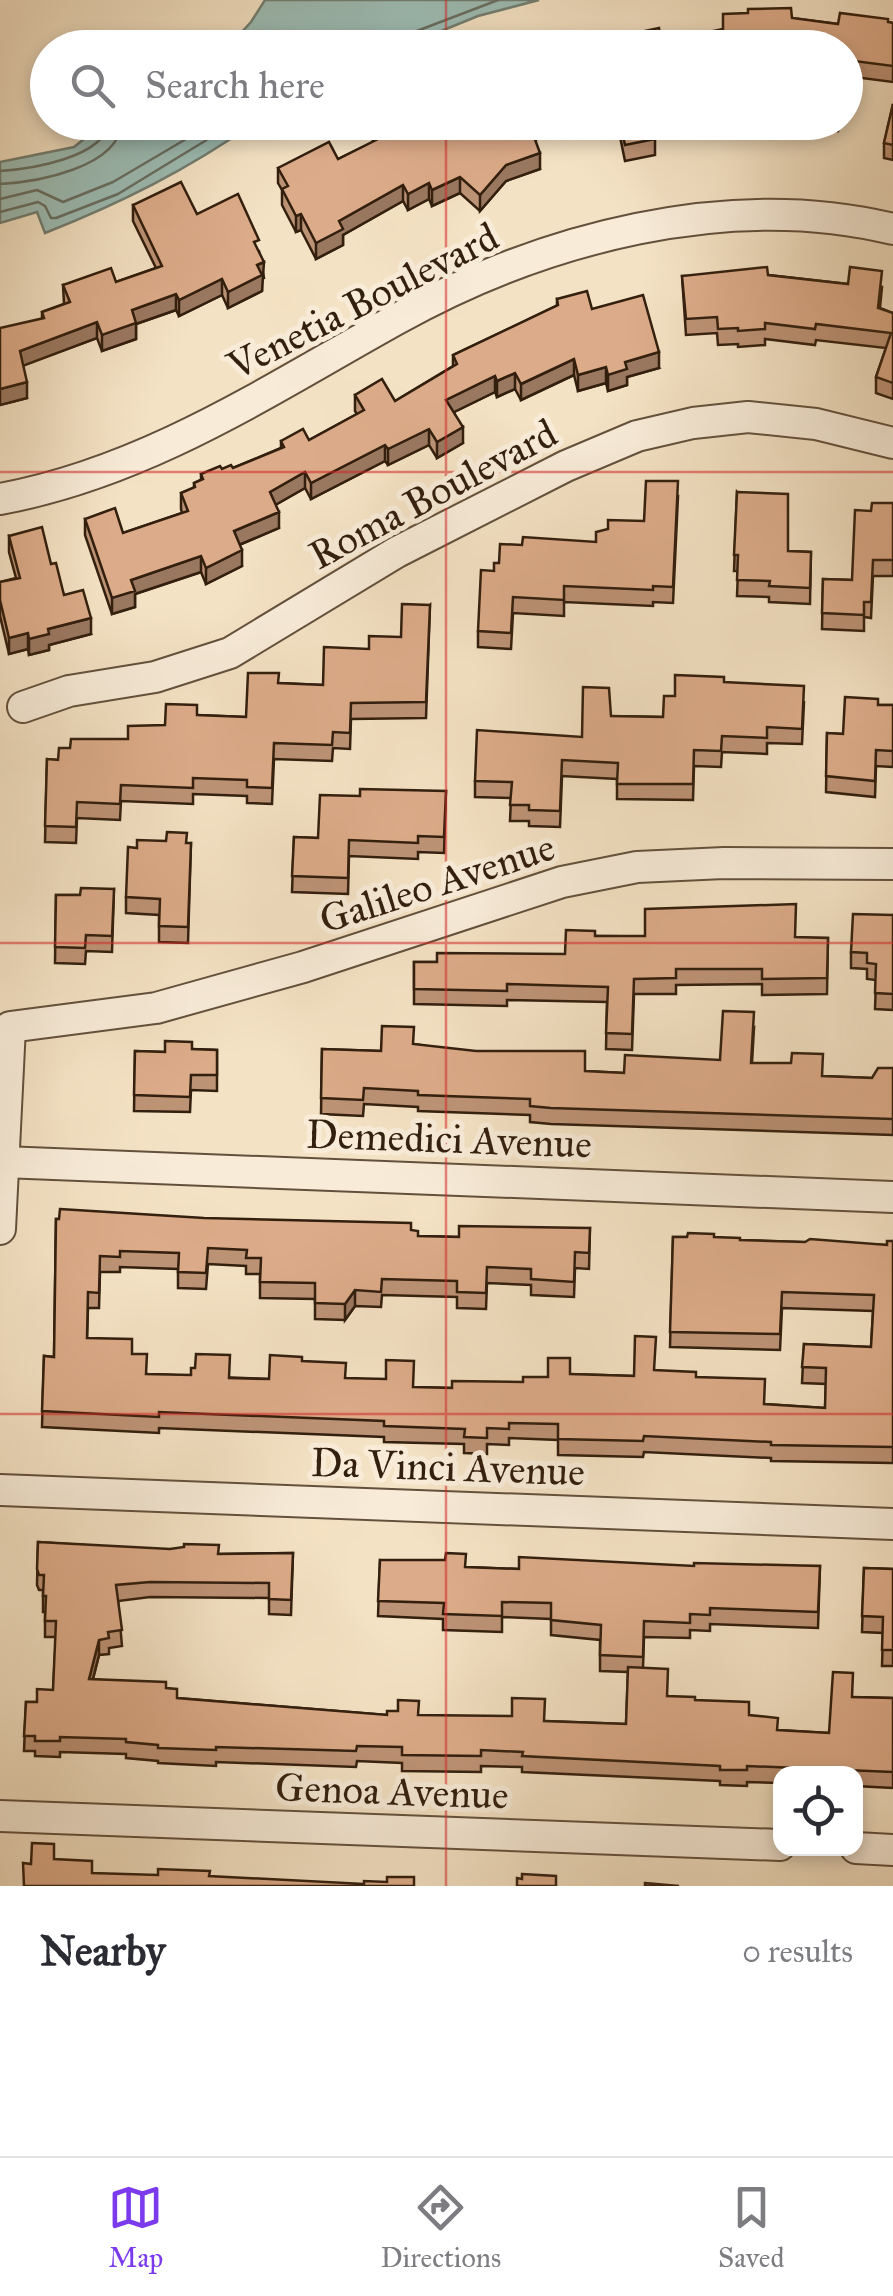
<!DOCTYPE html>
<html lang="en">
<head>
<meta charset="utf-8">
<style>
	body { margin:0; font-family:"IM FELL Great Primer",serif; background:#f7f7f7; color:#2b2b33 }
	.controls { position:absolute; right:30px; bottom:30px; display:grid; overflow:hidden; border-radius:20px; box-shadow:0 5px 15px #0003 }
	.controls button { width:90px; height:90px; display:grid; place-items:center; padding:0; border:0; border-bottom:2px solid #e1e1e2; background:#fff; color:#2b2b33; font:50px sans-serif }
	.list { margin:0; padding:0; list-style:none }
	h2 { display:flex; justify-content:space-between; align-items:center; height:130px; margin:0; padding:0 40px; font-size:42px }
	h2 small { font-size:32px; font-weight:400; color:#7c7c81 }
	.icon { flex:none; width:55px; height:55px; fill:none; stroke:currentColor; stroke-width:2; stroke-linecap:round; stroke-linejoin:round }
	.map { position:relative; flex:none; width:893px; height:1886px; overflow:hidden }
	.search { position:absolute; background:#fff; box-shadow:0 5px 15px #0003; left:30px; right:30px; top:30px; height:110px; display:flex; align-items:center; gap:25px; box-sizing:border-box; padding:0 35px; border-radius:55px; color:#7c7c81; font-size:38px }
	.sheet { height:270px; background:#fff }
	nav { display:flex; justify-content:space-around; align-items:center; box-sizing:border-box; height:140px; border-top:2px solid #e1e1e2; background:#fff; font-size:28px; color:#7c7c81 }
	nav a { display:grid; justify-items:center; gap:5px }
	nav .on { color:#7c3aed }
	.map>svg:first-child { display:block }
</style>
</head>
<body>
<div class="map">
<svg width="893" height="1886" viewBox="0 0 893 1886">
	<rect width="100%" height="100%" fill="#f4e2c4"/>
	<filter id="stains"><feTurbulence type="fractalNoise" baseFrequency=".002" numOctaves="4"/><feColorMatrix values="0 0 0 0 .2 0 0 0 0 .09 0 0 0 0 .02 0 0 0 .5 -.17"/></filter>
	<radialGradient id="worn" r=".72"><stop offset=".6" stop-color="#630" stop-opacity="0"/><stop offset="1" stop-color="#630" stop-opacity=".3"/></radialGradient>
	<g fill="#9cbdb5" stroke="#727e72" stroke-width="2.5">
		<polygon points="265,0 539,0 478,16 402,47 228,47 251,22"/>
		<path d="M 105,122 L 254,122 L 254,123 C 187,170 121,203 45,233 L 37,212 L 0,223 L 0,162 L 74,147 Z"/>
	</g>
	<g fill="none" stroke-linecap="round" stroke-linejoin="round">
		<g stroke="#686e62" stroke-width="2.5">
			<polyline points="402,48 403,40 409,34 498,0"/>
			<path d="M 0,171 C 30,169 104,158 109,122"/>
			<path d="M 0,184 C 36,182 119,168 122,122"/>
			<polyline points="0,199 37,190 63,202 113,182 215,122"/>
			<polyline points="0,212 38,202 45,206 51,218 56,218 118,194 236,122"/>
		</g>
		<g stroke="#63503c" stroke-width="34">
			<g id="minor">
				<path d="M 0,499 C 147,472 269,390 397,319 C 542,238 729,189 893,229"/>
				<polyline points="23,707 69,691 155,677 230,653 397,552 566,466 637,436 693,423 748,417 816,424 893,443"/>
				<polyline points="3,1162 893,1197"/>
				<polyline points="0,1229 10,1027 156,1008 303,967 562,882 637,867 724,863 893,864"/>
				<polyline points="0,1490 893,1524"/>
				<polyline points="0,1816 780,1845"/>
				<polyline points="856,1848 893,1850"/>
			</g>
		</g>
		<use href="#minor" stroke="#f8ecd9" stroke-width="30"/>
	</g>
	<g fill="#bd9376" stroke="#331f0e" stroke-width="2.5">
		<polygon points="792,18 838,24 888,22 893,23 893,82 846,76 846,48 626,41 626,35 661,42"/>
		<polygon points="893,104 893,160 884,158 884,143"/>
		<polygon points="617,122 651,122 655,139 655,155 625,161"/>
		<polygon points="726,122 840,122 838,131 794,125 726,126"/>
		<polygon points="372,123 535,140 540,169 506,181 480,211 460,193 432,206 429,199 408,210 403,201 343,235 343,245 316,259 301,230 296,232 282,205 282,190 278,183 278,168 338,159 373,142"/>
		<polygon points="133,205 197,214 259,251 264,278 262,279 262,291 228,308 222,295 179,316 176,310 136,324 136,339 102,351 97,338 23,365 27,398 0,405 42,319 42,312 64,304 63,285 116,282 156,268 133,221"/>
		<polygon points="768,275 848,284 882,287 880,308 893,313 893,399 876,393 876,377 886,348 816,340 815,345 765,339 765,345 738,347 738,344 718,345 717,333 686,335 682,276"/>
		<polygon points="557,299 592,309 659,368 627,377 627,385 608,391 606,383 578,391 574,375 521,400 515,389 497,397 495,392 454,412 463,443 437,458 429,445 388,465 385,461 311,499 305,488 275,505 279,528 239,545 242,566 206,584 201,572 135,594 135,607 112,614 85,535 85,519 123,533 182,513 181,509 181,493 194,488 194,483 201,480 201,474 233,468 281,448 281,441 309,440 357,414 355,411 355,395 395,401 453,366 453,355 557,306"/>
		<polygon points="737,492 788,551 811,552 810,604 769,602 769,597 737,596 738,571 734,571"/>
		<polygon points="678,497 673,603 653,602 653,606 564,602 564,616 513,613 511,649 478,647 478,631 494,571 499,563 522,545 596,542 644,521"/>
		<polygon points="893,503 893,576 873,576 871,618 864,617 864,631 822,629 823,579 852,580 871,511"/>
		<polygon points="9,536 51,564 64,595 91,634 49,645 49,650 29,655 28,649 9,654 0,616 0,582 16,578 9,552"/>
		<polygon points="430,605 426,718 351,719 350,749 333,748 332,761 274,759 272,804 247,803 247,796 193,794 193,804 121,801 120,820 77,818 76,843 45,842 47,759 58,760 70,748 128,739 165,725 197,715 246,717 278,683 323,685 369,649 401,637"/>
		<polygon points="724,682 804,702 802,744 767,743 767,754 722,752 721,767 694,766 693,800 617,799 617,779 562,776 560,827 529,826 529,821 510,821 511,798 475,797 475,781 582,737 611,716 663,717 675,696"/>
		<polygon points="878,705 893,705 893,767 876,766 875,797 826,792 827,733 843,734"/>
		<polygon points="446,791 444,853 418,852 418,859 349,856 348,894 292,892 294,837 318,838 360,796"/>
		<polygon points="191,843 188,943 159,942 159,915 126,913 126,897 137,848"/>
		<polygon points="114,889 112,952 86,951 85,964 55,963 56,895 80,895"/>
		<polygon points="893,915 893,1010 875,1009 876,980 867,979 867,969 851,968 851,952"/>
		<polygon points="595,936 828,938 827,994 762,995 762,984 676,985 676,994 634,994 632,1050 606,1049 607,1002 507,1000 507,1006 414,1004 414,962 437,962 565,954"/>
		<polygon points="754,1028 752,1063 823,1076 872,1078 893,1068 893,1135 551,1124 530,1122 530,1115 418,1111 418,1107 364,1104 363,1116 321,1114 322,1049 381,1051 414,1044 585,1071 624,1073 720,1060"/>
		<polygon points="192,1049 217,1050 217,1091 191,1090 190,1112 134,1111 135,1051 165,1052"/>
		<polygon points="56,1219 411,1230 418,1236 459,1237 590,1228 589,1269 575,1268 574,1297 531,1295 531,1285 487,1283 486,1309 457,1308 457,1297 382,1295 381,1307 355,1306 345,1320 315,1319 315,1299 260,1298 260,1274 246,1274 246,1266 208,1264 206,1289 178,1288 178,1269 120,1267 120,1272 100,1272 99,1308 88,1308 87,1338 132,1354 147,1374 269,1379 302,1361 346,1378 414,1387 452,1388 523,1382 570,1374 634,1376 655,1370 696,1377 764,1404 825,1408 826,1384 802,1383 804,1344 871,1347 873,1311 782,1308 780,1350 670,1347 673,1237 714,1237 740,1240 887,1245 893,1241 893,1463 771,1461 771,1458 644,1452 643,1457 558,1455 558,1440 509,1438 509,1445 487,1444 487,1454 464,1453 464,1444 384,1442 384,1437 159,1428 159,1433 42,1427 44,1356 54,1357"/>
		<polygon points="38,1542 218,1554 293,1553 291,1615 269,1614 269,1598 150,1597 118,1601 122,1646 109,1648 109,1654 99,1655 93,1679 166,1688 177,1698 387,1715 545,1721 626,1724 628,1672 600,1671 600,1640 551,1635 551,1619 502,1617 502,1632 443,1630 443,1619 378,1616 380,1560 466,1567 519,1569 820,1566 818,1628 710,1624 710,1631 690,1630 690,1638 644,1637 643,1668 668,1696 695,1700 749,1715 778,1730 829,1733 853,1697 893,1698 893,1788 856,1786 856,1774 780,1774 780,1783 747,1782 747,1786 720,1785 720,1781 522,1772 522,1767 481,1766 481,1772 402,1771 402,1763 357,1761 356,1767 216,1762 216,1766 158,1763 158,1761 126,1758 126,1754 60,1752 60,1757 35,1756 35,1751 24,1751 26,1702 37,1702 53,1690 56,1637 45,1637 45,1612 43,1612 43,1590 39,1590 37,1585"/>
		<polygon points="864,1568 893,1569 893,1666 882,1666 883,1633 862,1632"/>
	</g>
	<g fill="#9a7860" stroke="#331f0e" stroke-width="2.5">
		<polygon points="540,122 580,122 530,142 530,126"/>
		<polygon points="540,153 540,169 506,181 480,211 480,195 506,165"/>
		<polygon points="460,177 460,193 432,206 432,190"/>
		<polygon points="429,183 429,199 408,210 408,194"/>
		<polygon points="403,185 403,201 343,235 343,245 316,259 316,243 339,221"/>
		<polygon points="301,214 301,230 296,232 296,216"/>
		<polygon points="264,262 262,291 228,308 228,292 257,265"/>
		<polygon points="222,279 222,295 179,316 179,300"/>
		<polygon points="176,294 176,310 136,324 136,339 102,351 102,335 132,310"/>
		<polygon points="97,322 97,338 20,367 20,351"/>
		<polygon points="659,352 659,368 627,377 627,385 608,391 608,375 625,362"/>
		<polygon points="574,359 574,375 521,400 521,384"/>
		<polygon points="606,367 606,383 578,391 578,375"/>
		<polygon points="515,373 515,389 497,397 497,381"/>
		<polygon points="495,376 495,392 446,416 446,400"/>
		<polygon points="27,382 27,398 0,405 0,389"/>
		<polygon points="463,427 463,443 437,458 437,442"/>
		<polygon points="429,429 429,445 388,465 388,449"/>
		<polygon points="385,445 385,461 311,499 311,483"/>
		<polygon points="305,472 305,488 270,508 270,492"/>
		<polygon points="279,512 279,528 234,547 234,531"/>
		<polygon points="242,550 242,566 206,584 206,568"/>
		<polygon points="201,556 201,572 135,594 135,607 112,614 112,598 131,580"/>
		<polygon points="91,618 91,634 49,645 49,650 29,655 29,639 48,629"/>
		<polygon points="28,633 28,649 9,654 9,638"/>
		<polygon points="355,1290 355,1306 345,1320 345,1304"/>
		<polygon points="99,1640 99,1655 89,1694 89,1679"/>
	</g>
	<g fill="#dcab89" stroke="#331f0e" stroke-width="2.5">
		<polygon points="791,8 792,18 838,24 840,13 888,19 888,22 893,23 893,66 846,60 846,48 605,48 604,45 627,40 626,35 659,28 661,42 723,29 723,14 748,13 748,9"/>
		<polygon points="893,104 893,145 884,143"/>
		<polygon points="373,122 540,122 530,126 540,153 506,165 480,195 460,177 432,190 429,183 408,194 403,185 339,221 343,229 316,243 301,214 296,216 282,189 288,186 278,168 329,142 338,159 380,138"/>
		<polygon points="620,122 651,122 655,139 625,145"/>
		<polygon points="181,182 197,214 238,194 259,240 254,242 264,262 257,265 262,275 228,292 222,279 179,300 176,294 132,310 136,323 102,335 97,322 20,351 27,382 0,389 0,328 44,318 42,312 70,302 63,285 111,268 116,282 162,266 133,205"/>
		<polygon points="767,267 768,275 848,284 850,267 882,271 878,308 893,313 893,383 876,377 891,333 816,324 815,329 765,323 765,329 738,331 738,328 718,329 717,317 686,319 682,276"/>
		<polygon points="587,291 592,309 643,295 659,352 625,362 627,369 608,375 606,367 578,375 574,359 521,384 515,373 497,381 495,376 446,400 463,427 437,442 429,429 388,449 385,445 311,483 305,472 270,492 279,512 234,531 242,550 206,568 201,556 131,580 135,591 112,598 85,519 115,508 123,533 188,511 181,493 195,487 194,483 203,479 201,474 220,466 222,469 231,465 233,468 284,447 281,441 303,429 309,440 364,410 355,395 382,379 395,401 457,364 453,355 558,305 557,299"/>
		<polygon points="646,481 678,481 673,587 653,586 653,590 564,586 564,600 513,597 511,633 478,631 481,570 494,571 494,563 499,563 500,544 522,545 523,537 596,542 596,532 608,529 608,520 644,521"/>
		<polygon points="737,492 788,494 788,551 811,552 810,588 769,586 770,581 737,580 738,555 734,555"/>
		<polygon points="872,503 893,503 893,560 873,560 871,602 864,602 864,615 822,613 823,579 852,580 855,510 871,511"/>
		<polygon points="42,527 51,564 56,563 64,595 83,590 91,618 48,629 49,634 29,639 28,633 9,638 0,600 0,582 20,578 9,536"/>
		<polygon points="402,604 430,605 426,702 351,703 350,733 333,732 332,745 274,743 272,788 247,787 247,780 193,778 193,788 121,785 120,804 77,802 76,827 45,826 47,759 58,760 59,748 70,748 71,739 128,739 128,726 165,725 166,704 197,705 197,715 246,717 248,673 279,673 278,683 323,685 324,647 369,649 369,636 401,637"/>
		<polygon points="675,675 724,677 724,682 804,686 802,729 767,727 767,738 722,736 721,751 694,750 693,784 617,784 618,763 562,760 560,811 529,810 529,805 510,805 512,782 475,781 477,730 582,737 583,687 609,688 611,716 663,717 664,696 675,696"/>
		<polygon points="845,697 878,699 878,705 893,705 893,751 876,750 875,781 826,776 827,733 843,734"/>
		<polygon points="360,789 446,791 444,837 418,836 418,843 349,840 348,878 292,876 294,837 318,838 320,795 360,796"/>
		<polygon points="167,832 187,833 186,843 191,843 188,927 159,926 160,899 126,897 128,847 137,848 137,840 166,841"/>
		<polygon points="81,888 114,889 112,936 86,935 85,948 55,947 56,895 80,895"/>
		<polygon points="796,904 795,937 828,938 827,978 762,979 762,969 676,969 676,978 634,979 632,1034 606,1033 608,987 507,984 507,991 414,989 414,962 437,962 437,953 565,954 566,930 595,931 595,936 645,936 645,909"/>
		<polygon points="853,914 893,915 893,994 875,993 876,964 867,963 867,953 851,952"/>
		<polygon points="723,1011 754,1012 751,1063 791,1063 792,1053 823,1054 822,1076 872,1078 878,1068 893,1068 893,1119 551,1108 530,1106 530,1099 418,1095 418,1091 364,1088 363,1100 321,1098 322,1049 381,1051 382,1026 414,1027 413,1044 476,1051 585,1051 585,1071 624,1073 625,1055 720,1060"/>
		<polygon points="165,1041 192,1042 192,1049 217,1050 217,1075 191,1075 190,1097 134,1095 135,1051 165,1052"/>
		<polygon points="60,1209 204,1218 411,1223 411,1230 418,1231 418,1236 459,1237 459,1226 590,1228 589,1253 575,1252 574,1282 531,1279 531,1269 487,1267 486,1293 457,1292 457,1281 382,1279 381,1292 355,1290 345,1304 315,1303 315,1283 260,1282 261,1258 246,1258 247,1250 208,1248 206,1273 178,1272 179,1253 120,1251 120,1257 100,1256 99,1293 88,1292 87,1338 132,1339 132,1354 147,1354 146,1374 191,1375 191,1368 195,1368 196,1354 230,1355 229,1378 269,1379 270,1355 302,1357 302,1361 346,1363 345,1378 386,1379 386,1360 414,1361 413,1387 452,1388 452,1381 523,1382 523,1377 548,1377 548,1358 570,1358 570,1374 634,1376 635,1336 656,1337 654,1370 696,1372 696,1377 765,1379 764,1404 825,1408 826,1368 802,1367 804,1344 871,1347 874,1295 782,1292 780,1334 670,1332 673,1237 687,1237 688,1233 714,1234 714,1237 740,1238 740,1240 805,1242 810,1239 887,1245 887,1241 893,1241 893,1447 771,1445 771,1442 644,1436 643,1441 558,1439 558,1424 509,1423 509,1429 487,1428 487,1438 464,1437 465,1429 384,1426 384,1421 159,1412 159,1417 42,1411 44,1356 54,1357 56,1219 59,1219"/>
		<polygon points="38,1542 170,1549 184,1547 184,1544 219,1545 218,1554 293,1553 291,1600 269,1599 269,1583 150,1582 116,1585 122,1630 108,1632 109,1638 99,1640 89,1679 166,1682 166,1688 177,1689 177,1698 387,1715 387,1711 398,1711 398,1700 419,1701 418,1715 512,1716 512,1698 545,1699 544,1721 626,1724 628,1667 668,1669 667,1696 695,1697 695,1700 749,1702 749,1715 778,1718 777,1730 829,1733 833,1672 853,1673 852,1697 893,1698 893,1772 747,1766 747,1770 720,1770 720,1766 522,1756 523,1752 481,1750 481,1756 402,1755 402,1747 357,1746 356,1751 216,1747 216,1750 158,1748 158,1745 126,1742 126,1739 60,1737 60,1741 35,1741 35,1736 24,1736 26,1702 37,1702 37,1689 53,1690 56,1621 45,1621 46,1596 43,1596 44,1575 39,1575 37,1569"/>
		<polygon points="446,1553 466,1554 465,1567 519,1569 519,1557 694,1566 694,1563 820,1566 818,1612 710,1608 710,1615 690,1614 690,1623 644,1621 643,1657 600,1655 601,1625 551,1620 551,1603 502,1602 502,1616 443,1614 444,1603 378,1601 380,1560 445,1560"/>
		<polygon points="864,1568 893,1569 893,1650 882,1650 883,1617 862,1616"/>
		<polygon points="32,1843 54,1844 54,1859 92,1861 92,1873 158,1875 158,1869 210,1871 209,1876 364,1884 364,1881 387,1882 387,1877 414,1877 414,1886 24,1886 23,1863 31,1864"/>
		<polygon points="522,1874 556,1876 556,1886 517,1886 517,1878 522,1879"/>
		<polygon points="645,1883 679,1886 645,1886"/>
	</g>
	<path fill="none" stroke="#d62828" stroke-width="2.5" stroke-opacity="0.55" d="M 446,0 L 446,48M 446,122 L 446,1886M 0,472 L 893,472M 0,943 L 893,943M 0,1414 L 893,1414"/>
	<g text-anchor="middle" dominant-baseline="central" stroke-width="10" stroke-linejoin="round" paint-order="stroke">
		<g font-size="40" fill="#331f0e" stroke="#f8ecd9">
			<text transform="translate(363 301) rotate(-27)">Venetia Boulevard</text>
			<text transform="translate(433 494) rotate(-28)">Roma Boulevard</text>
			<text transform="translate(437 883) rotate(-18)">Galileo Avenue</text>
			<text transform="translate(449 1139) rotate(2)">Demedici Avenue</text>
			<text transform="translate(448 1467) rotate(2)">Da Vinci Avenue</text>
			<text transform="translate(392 1791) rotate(2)">Genoa Avenue</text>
		</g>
	</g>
	<rect width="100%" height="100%" filter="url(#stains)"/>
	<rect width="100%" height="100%" fill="url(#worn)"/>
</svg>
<div class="controls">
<button><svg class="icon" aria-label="locate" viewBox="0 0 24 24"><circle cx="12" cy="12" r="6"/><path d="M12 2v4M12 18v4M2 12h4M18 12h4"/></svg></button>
</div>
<div class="search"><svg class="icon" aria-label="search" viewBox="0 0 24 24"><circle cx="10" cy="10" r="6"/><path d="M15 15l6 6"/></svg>Search here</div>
</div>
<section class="sheet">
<h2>Nearby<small>0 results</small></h2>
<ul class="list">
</ul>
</section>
<nav>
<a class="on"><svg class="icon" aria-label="map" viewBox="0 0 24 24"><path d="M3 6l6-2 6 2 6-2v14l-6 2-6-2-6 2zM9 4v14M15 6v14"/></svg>Map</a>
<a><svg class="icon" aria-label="directions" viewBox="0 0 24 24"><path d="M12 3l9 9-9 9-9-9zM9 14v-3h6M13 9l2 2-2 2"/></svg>Directions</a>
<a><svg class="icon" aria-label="saved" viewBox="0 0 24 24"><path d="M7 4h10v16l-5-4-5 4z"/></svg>Saved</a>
</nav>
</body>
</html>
